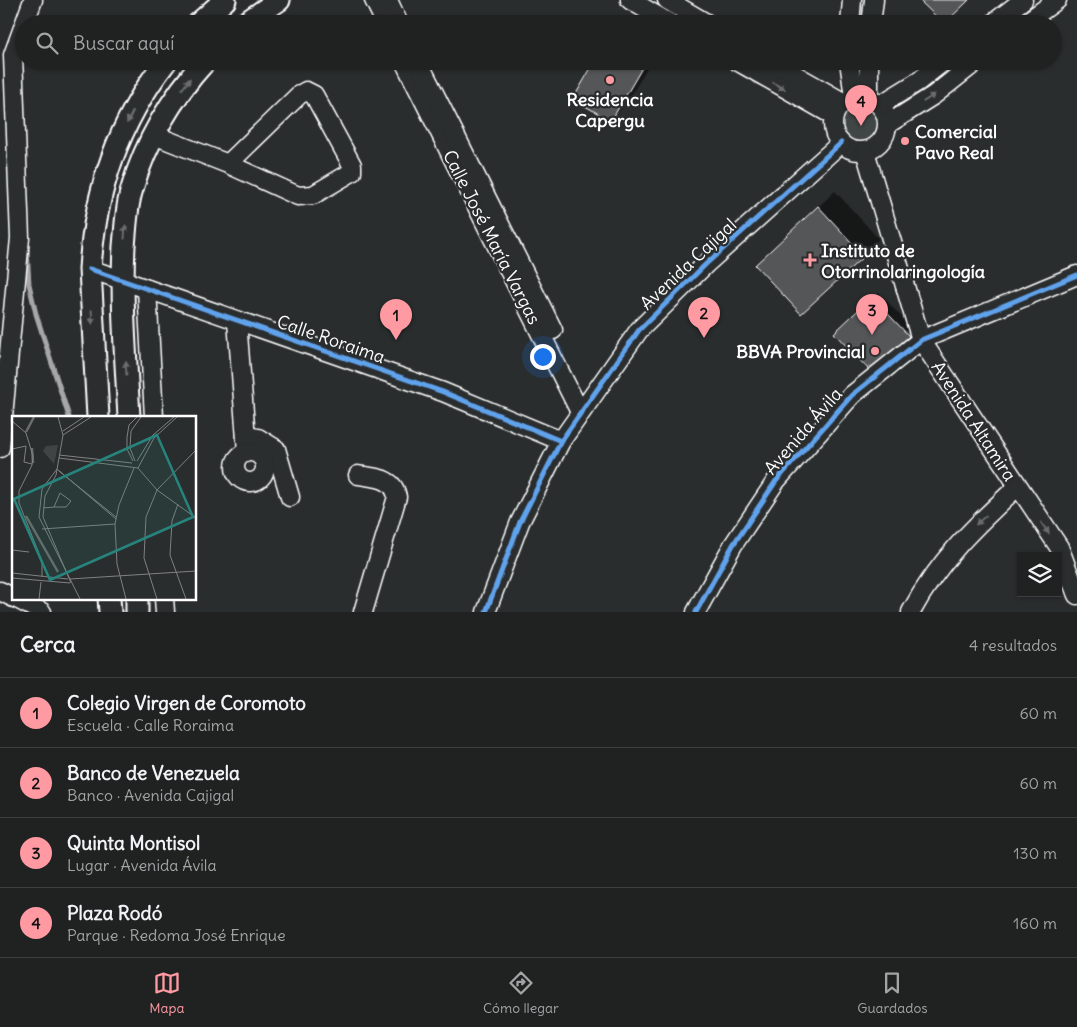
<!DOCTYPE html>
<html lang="es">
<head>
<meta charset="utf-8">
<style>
	body { margin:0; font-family:Delius,sans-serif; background:#2d2f2f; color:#f1f3f6 }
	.controls { position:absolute; right:15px; bottom:15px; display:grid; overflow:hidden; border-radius:0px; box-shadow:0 1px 4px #0004 }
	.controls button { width:45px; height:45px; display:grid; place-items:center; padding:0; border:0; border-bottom:1px solid #3d3f40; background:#202222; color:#f1f3f6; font:25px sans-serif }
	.you { position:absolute; left:542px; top:356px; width:18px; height:18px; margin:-12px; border:4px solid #fff; border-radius:50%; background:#1a73e8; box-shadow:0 0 0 8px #1a73e833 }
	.badge { display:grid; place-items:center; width:32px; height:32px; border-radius:50%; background:#ff9aa2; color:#111; font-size:16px; font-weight:700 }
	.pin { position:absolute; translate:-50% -41px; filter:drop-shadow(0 1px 2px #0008) }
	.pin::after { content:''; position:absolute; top:26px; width:18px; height:15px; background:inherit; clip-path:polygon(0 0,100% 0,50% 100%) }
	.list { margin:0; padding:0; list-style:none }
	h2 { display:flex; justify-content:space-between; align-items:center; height:65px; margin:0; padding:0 20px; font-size:21px }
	h2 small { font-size:16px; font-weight:400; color:#a2a4a5 }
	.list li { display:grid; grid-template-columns:32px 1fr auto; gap:15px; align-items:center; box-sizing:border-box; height:70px; padding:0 20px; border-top:1px solid #3d3f40 }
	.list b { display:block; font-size:19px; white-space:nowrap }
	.list p { margin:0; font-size:16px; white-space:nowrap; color:#a2a4a5 }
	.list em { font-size:16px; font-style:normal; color:#a2a4a5 }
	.icon { flex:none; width:28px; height:28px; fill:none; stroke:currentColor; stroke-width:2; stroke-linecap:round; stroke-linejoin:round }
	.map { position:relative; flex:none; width:1077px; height:612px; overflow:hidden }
	.search { position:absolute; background:#202222; box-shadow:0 1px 4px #0004; left:15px; right:15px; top:15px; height:55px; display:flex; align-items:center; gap:12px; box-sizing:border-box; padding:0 18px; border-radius:28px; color:#a2a4a5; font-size:19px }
	.sheet { height:345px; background:#202222 }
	nav { display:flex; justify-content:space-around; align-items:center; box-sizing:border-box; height:70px; border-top:1px solid #3d3f40; background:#202222; font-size:14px; color:#a2a4a5 }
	nav a { display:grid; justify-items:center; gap:2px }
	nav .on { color:#ff9aa2 }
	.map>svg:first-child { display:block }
</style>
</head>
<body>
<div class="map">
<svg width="1077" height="612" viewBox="0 0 1077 612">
	<rect width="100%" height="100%" fill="#2a2d2e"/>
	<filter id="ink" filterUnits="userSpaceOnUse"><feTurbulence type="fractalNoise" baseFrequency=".02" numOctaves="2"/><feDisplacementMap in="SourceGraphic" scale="10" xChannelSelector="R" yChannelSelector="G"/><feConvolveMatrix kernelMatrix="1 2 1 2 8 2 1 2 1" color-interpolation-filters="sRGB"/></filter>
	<g filter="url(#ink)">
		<circle fill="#414445" stroke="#a0a2a2" cx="861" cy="124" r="23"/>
		<g fill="#0007">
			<polygon points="596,61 651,61 627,103 611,119"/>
			<polygon points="835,191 879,239 802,313 773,249"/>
			<polygon points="879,293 914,330 908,335 842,327"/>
		</g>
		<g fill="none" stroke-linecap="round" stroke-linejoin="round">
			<polyline stroke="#a6a7a7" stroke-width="5" points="27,250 29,284 36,314 69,417"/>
		</g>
		<g fill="#555758" stroke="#fff">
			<polygon points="919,0 969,0 944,24"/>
			<polygon points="595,61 646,61 611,121 573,99"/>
			<polygon points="818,206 864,256 801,314 755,265"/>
			<polygon points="872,297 909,336 871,372 834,333"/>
		</g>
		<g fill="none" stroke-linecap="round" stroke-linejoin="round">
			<g stroke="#fff" stroke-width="21">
				<g id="minor">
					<polyline points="374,0 386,24"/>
					<polyline points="388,0 399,24"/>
					<polyline points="630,0 671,24"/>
					<polyline points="667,0 708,24"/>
					<polyline points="850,24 852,0"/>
					<polyline points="871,24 874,0"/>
					<polyline points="992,24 1023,0"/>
					<polyline points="1024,24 1057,0"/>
					<polyline points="404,61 580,412"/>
					<polyline points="418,61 553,330"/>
					<polyline points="737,61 834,116"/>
					<polyline points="771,61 843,102"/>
					<polyline points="849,61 854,97"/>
					<polyline points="869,61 869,98"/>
					<circle cx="860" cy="124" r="27"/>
					<polyline points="880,105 919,81 944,61"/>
					<polyline points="888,124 934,95 977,61"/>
					<polyline points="154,135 228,164 299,95 306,91 314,95 352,165 352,172 313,195 298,196 228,164"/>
					<polyline points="865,151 921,340 1059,547 1077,595"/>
					<polyline points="90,269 443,392 561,441"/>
					<polyline points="147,289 154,417"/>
					<polyline points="237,321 247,452"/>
					<polyline points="246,436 258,438 276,449 290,497"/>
					<polyline points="0,448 20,238 13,55 33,0"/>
					<circle cx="250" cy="467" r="15"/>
					<path d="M 358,475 C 375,478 394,477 397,497 L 363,612"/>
					<polyline points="0,591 14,598"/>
					<polyline points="15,598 42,612"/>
					<polyline points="164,598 165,612"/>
					<polyline points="486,612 520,522 561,441 639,330 706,264 841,143"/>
					<polyline points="696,612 733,545 776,481 852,395 921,340 1077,275"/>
					<path d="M 911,612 C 939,560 974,527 1017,487"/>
				</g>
			</g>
			<g stroke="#fff" stroke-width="25">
				<g id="major">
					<polyline points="198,24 225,0"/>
					<polyline points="244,24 279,0"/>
					<path d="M 98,417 L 90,269 C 95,191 118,123 166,61"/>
					<path d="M 129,417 C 126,360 121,303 124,246 C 126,227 126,207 132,189 C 145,143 172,97 205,61"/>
					<polyline points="109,598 110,612"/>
					<polyline points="137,598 137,612"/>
				</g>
			</g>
			<use href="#minor" stroke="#2a2d2e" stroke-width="18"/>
			<use href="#major" stroke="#2a2d2e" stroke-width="21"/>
			<g stroke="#2a2d2e" stroke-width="8">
				<g id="cycleway">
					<polyline points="90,269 443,392 561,441"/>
					<polyline points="486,612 520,522 561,441 639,330 706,264 841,143"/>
					<polyline points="696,612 733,545 776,481 852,395 921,340 1077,275"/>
				</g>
			</g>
			<use href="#cycleway" stroke="#60a3ed" stroke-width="5"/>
		</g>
		<defs><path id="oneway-solid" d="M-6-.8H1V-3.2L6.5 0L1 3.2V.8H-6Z" transform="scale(1.25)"/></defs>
		<g fill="#6a6c6d">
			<use href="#oneway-solid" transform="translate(186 84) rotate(-52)"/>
			<use href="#oneway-solid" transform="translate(779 86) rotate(30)"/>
			<use href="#oneway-solid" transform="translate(929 98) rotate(-33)"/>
			<use href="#oneway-solid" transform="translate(130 117) rotate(117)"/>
			<use href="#oneway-solid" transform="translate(125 232) rotate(-86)"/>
			<use href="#oneway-solid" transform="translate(92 317) rotate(87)"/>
			<use href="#oneway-solid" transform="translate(126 368) rotate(-93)"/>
			<use href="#oneway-solid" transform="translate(981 520) rotate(138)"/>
			<use href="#oneway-solid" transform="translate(1045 528) rotate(55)"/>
		</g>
	</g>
	<g fill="#ff9aa2" stroke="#2a2d2e" stroke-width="2">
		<circle cx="610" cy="80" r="5"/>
		<circle cx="905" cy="141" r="5"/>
		<path d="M807.5 252.5h5v5h5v5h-5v5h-5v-5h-5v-5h5z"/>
		<circle cx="875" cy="351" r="5"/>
	</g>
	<g text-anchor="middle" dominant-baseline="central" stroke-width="4.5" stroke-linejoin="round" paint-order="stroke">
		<g font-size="18" font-weight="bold" fill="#fff" stroke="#2a2d2e" text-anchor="start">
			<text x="610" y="99" text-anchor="middle">Residencia<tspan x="610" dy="21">Capergu</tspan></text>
			<text x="915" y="131">Comercial<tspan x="915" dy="21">Pavo Real</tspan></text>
			<text x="821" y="250">Instituto de<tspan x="821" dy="21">Otorrinolaringología</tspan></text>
			<text x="865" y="351" text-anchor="end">BBVA Provincial</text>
		</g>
		<g font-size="18" fill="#fff" stroke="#2a2d2e">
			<text transform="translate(492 237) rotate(63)">Calle José María Vargas</text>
			<text transform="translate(688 264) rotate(-43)">Avenida Cajigal</text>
			<text transform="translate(331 339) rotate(19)">Calle Roraima</text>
			<text transform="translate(974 421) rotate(57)">Avenida Altamira</text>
			<text transform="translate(803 431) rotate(-49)">Avenida Ávila</text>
		</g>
	</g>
	<g transform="translate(12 416)">
		<rect width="184" height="184" fill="#2a2d2e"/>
		<path d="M 46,29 L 42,48 L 31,35 L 34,30 Z" fill="#414445"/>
		<path fill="none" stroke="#6a6c6d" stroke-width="2.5" d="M 14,16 L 22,1M 20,32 L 21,47M 14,100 L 46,156"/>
		<path fill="none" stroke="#7f8182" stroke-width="1" d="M 46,1 L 51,19 L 44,59 L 33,80 L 31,101 L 59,167M 0,5 L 14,17 L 21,40 L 20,49 L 7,75 L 7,87 L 30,145 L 30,161M 51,15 L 72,1M 51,19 L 79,1M 0,33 L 14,30 L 12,46 L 20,48M 47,39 L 120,47M 47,42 L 126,52M 121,45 L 115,33 L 115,21 L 117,9 L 125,1M 123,45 L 118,32 L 119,15 L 129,1M 125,45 L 141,19 L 162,1M 126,52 L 145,74 L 184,102M 126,52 L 142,22 L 165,1M 45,53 L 104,103M 45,53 L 30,73 L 27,101 L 68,183M 47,55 L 104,101M 166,88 L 160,105 L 158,139 L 174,183M 31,92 L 42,91 L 48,77 L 59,85 L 54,91 L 42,91M 30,113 L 103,108M 0,134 L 17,136M 0,157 L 56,163M 0,162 L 58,167M 58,163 L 184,155M 27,183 L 29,166M 114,183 L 105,148 L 103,108 L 107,89 L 122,52M 145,183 L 132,142 L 134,101 L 145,74 L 184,34"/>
		<path fill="#27847c" fill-opacity="0.15" stroke="#27847c" stroke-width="2.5" d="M 145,19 L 181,101 L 38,164 L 2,83 Z"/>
		<rect width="184" height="184" fill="none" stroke="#fff" stroke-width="2.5"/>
	</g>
</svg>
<div class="controls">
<button><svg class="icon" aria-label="layers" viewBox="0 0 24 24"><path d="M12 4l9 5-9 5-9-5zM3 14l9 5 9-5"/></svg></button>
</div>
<div class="you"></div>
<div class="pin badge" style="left:396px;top:340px">1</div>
<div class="pin badge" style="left:704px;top:338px">2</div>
<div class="pin badge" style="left:872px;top:335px">3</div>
<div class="pin badge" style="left:861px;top:126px">4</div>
<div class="search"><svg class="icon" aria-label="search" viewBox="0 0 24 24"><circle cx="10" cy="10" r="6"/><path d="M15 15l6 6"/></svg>Buscar aquí</div>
</div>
<section class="sheet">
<h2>Cerca<small>4 resultados</small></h2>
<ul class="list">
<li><span class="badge">1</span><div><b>Colegio Virgen de Coromoto</b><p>Escuela · Calle Roraima</p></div><em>60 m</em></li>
<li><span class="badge">2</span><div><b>Banco de Venezuela</b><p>Banco · Avenida Cajigal</p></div><em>60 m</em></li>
<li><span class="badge">3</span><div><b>Quinta Montisol</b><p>Lugar · Avenida Ávila</p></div><em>130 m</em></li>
<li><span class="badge">4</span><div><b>Plaza Rodó</b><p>Parque · Redoma José Enrique</p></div><em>160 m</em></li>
</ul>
</section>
<nav>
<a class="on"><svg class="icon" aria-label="map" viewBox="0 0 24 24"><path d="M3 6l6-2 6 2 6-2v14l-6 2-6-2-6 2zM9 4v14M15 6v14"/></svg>Mapa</a>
<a><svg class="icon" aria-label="directions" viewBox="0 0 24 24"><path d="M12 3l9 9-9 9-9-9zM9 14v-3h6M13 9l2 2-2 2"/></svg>Cómo llegar</a>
<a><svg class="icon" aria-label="saved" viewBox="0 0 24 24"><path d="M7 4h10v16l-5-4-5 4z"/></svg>Guardados</a>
</nav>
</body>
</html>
